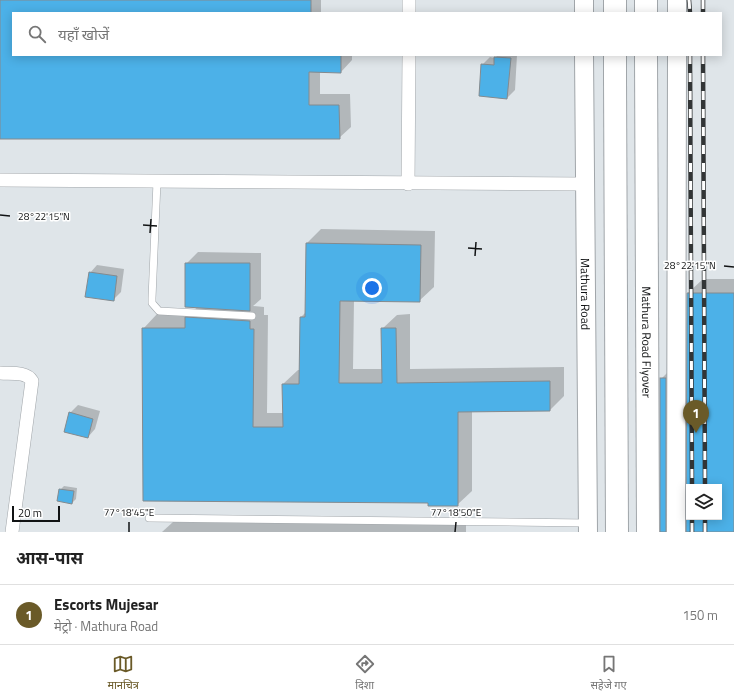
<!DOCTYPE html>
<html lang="hi">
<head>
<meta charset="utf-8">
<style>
	body { margin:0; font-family:"Titillium Web","Noto Sans Devanagari",sans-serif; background:#f6f6f6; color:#222 }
	.controls { position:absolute; right:12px; bottom:12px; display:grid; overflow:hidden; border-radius:0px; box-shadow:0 2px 10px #0003 }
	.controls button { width:36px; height:36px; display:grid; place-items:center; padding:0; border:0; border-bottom:1px solid #e0e0e0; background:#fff; color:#222; font:20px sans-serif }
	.scale { position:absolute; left:12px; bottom:10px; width:48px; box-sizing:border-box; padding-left:4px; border:2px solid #111314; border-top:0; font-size:11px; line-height:14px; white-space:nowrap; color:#111314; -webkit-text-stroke:3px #fff; paint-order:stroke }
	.you { position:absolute; left:372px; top:288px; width:14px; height:14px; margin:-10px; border:3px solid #fff; border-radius:50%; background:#1a73e8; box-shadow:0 0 0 6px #1a73e833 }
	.badge { display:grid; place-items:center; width:26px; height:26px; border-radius:50%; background:#6a5a28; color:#fff; font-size:13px; font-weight:700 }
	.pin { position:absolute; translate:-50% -33px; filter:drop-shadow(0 1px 2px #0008) }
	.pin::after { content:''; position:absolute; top:21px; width:14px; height:12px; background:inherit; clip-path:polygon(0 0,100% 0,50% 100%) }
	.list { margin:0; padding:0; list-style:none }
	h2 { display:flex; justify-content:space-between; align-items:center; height:52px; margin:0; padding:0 16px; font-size:17px }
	h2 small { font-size:13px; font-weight:400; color:#767676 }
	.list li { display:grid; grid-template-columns:26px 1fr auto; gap:12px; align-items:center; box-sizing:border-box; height:60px; padding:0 16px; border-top:1px solid #e0e0e0 }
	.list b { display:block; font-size:15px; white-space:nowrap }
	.list p { margin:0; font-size:13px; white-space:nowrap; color:#767676 }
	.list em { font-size:13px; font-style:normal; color:#767676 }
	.icon { flex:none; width:22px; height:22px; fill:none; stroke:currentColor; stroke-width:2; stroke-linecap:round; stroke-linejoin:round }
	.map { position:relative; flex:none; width:734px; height:532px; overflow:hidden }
	.search { position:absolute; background:#fff; box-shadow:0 2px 10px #0003; left:12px; right:12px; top:12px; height:44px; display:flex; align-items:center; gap:10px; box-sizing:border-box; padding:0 14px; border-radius:0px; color:#767676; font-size:15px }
	.sheet { height:112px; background:#fff }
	nav { display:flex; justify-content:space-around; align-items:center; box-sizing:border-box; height:56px; border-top:1px solid #e0e0e0; background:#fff; font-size:11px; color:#767676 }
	nav a { display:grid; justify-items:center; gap:2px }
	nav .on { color:#6a5a28 }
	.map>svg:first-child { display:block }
</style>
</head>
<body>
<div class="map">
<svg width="734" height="532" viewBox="0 0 734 532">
	<rect width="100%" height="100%" fill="#dfe5e9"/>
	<g fill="#0003" fill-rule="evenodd">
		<polygon points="0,0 321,0 321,13 13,13 13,55 352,55 352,60 341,72 320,72 320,94 350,94 351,127 339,138 0,138"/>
		<polygon points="498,55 517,55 515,90 507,98 482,65 490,57 495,58"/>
		<polygon points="321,229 435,231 434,287 419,301 354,300 353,369 383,369 382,329 397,315 410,314 410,369 564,367 564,396 550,410 472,411 472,491 457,505 429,502 144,500 143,329 157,314 190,315 197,307 186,264 198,252 261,253 261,299 253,306 264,307 264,315 268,315 267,413 284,413 283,384 298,370 301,370 301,317 306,312 307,243"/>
		<polygon points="97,265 124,269 121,292 113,300 90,273"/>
		<path d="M 703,279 L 734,279 L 734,532 L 661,532 L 661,379 L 676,364 L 680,517 L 685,526 L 688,527 L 688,293 ZM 689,487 L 719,487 L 719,517 L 689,517 Z"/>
		<polygon points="78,405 100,411 95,429 88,437 70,413"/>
		<polygon points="64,486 77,488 76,499 72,503 60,490"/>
		<polygon points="173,522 466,524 466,532 162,532"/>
	</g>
	<g fill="#4cb1e8" stroke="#848a8e" fill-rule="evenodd">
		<polygon points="0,0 311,0 311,13 13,13 13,55 341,55 341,73 309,72 309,105 339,105 340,139 0,139"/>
		<polygon points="494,57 511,58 507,99 479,96 481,64 494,65"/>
		<polygon points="306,243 421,245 420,302 340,301 339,383 382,383 381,328 396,328 397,383 550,381 550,411 458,412 458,506 428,506 428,503 143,501 142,328 185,328 185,317 250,321 250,329 254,329 253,427 283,427 282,384 299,384 300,317 305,317"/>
		<polygon points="185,263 250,263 250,311 185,307"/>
		<polygon points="89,272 117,276 114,301 85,297"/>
		<path d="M 687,293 L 734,293 L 734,532 L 686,532 ZM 689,487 L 719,487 L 719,517 L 689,517 Z"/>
		<rect x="660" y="378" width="6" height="154"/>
		<polygon points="69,412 93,419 88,438 64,432"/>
		<polygon points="59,489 74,491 72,504 57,501"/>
	</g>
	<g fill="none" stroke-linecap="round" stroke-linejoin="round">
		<g stroke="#a1a6aa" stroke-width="8">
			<g id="lane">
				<polyline points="157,182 152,298 152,303 159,311 252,316"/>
				<polyline points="149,518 587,523"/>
			</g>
		</g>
		<g stroke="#a1a6aa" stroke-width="14">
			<g id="street">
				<polyline points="409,13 409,0"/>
				<polyline points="0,180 584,184"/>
				<polyline points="408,184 409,55"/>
				<path d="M 0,373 C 10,374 26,371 32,381 L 12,532"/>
			</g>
		</g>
		<g stroke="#a1a6aa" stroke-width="20">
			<g id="secondary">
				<polyline points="584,0 584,13"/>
				<polyline points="677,13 677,0"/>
				<path id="s1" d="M 584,55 L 588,532"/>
				<polyline points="676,532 677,55"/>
			</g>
		</g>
		<g stroke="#a1a6aa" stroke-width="24">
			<g id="highway">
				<polyline points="615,0 615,13"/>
				<polyline points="646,0 646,13"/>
				<polyline points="615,55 615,78"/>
			</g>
		</g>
		<use href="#lane" stroke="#fff" stroke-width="7"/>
		<use href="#street" stroke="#fff" stroke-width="13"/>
		<use href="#secondary" stroke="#fff" stroke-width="18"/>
		<use href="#highway" stroke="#fff" stroke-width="22"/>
		<g stroke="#323536" stroke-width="4.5">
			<g id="rail">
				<polyline points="689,0 690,13"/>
				<polyline points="703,0 703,13"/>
				<polyline points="690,55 692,487"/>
				<polyline points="703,55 705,487"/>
				<polyline points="692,532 692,517"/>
				<polyline points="705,532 705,517"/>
			</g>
		</g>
		<use href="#rail" stroke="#fff" stroke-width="3" stroke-dasharray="9" stroke-linecap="butt"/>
		<g stroke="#a1a6aa" stroke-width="24" stroke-linecap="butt">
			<g id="highway-bridge">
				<path id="s2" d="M 646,55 L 648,532"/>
				<polyline points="615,78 617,532"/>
			</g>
		</g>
		<use href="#highway-bridge" stroke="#fff" stroke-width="22"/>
	</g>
	<path fill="none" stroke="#111314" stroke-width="1.5" d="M 0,215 L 10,216M 143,225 L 157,226M 150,233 L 151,219M 468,248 L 482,249M 475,256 L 476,242M 724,266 L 734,267M 129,532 L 129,522M 455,532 L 456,522"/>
	<g text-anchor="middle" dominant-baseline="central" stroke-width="3" stroke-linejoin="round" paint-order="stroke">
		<g font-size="12" fill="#111314" stroke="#fff">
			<text stroke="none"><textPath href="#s1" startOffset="239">Mathura Road</textPath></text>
			<text stroke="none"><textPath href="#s2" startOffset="287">Mathura Road Flyover</textPath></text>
		</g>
	</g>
	<g font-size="10" text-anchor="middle" fill="#111314" stroke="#fff" stroke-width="3" stroke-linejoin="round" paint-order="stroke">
		<text x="44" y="220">28°22'15"N</text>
		<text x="690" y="269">28°22'15"N</text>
		<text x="129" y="516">77°18'45"E</text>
		<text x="456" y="516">77°18'50"E</text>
	</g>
</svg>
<div class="controls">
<button><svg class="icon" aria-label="layers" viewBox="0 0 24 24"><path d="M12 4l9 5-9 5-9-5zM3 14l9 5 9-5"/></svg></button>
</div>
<div class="scale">20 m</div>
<div class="you"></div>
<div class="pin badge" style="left:696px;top:433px">1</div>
<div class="search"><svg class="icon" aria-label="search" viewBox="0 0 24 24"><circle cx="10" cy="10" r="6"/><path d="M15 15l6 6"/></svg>यहाँ खोजें</div>
</div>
<section class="sheet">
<h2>आस-पास<small></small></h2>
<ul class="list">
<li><span class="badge">1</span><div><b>Escorts Mujesar</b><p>मेट्रो · Mathura Road</p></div><em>150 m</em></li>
</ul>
</section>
<nav>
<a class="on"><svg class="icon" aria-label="map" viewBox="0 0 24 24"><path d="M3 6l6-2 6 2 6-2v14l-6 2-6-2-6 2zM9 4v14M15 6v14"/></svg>मानचित्र</a>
<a><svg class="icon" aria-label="directions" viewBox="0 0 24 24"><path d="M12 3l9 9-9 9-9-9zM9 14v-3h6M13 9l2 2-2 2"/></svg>दिशा</a>
<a><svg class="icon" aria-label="saved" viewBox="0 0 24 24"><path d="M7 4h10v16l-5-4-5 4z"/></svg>सहेजे गए</a>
</nav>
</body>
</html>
